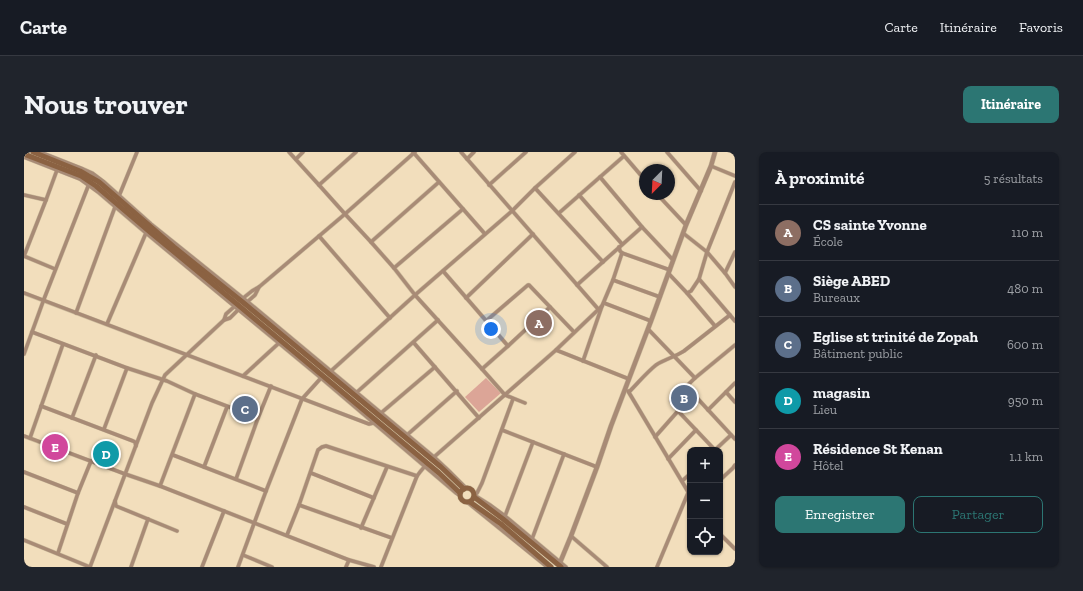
<!DOCTYPE html>
<html lang="fr">
<head>
<meta charset="utf-8">
<style>
	body { margin:0; font-family:"Zilla Slab",serif; background:#20242c; color:#f1f3f6 }
	.controls { position:absolute; right:12px; bottom:12px; display:grid; overflow:hidden; border-radius:8px; box-shadow:0 1px 3px #0004 }
	.controls button { width:36px; height:36px; display:grid; place-items:center; padding:0; border:0; border-bottom:1px solid #363941; background:#171b24; color:#f1f3f6; font:20px sans-serif }
	.compass { position:absolute; left:615px; top:12px; width:36px; height:36px; border-radius:50%; background:#171b24; box-shadow:0 1px 3px #0004; rotate:204deg }
	.you { position:absolute; left:467px; top:177px; width:14px; height:14px; margin:-10px; border:3px solid #fff; border-radius:50%; background:#1a73e8; box-shadow:0 0 0 6px #1a73e833 }
	.badge { display:grid; place-items:center; width:26px; height:26px; border-radius:50%; background:#2c7673; color:#fff; font-size:13px; font-weight:700 }
	.pin { position:absolute; translate:-50% -50%; border:2px solid #fff; box-shadow:0 1px 4px #0006 }
	.list { margin:0; padding:0; list-style:none }
	h2 { display:flex; justify-content:space-between; align-items:center; height:52px; margin:0; padding:0 16px; font-size:17px }
	h2 small { font-size:13px; font-weight:400; color:#9ea1a6 }
	.list li { display:grid; grid-template-columns:26px 1fr auto; gap:12px; align-items:center; box-sizing:border-box; height:56px; padding:0 16px; border-top:1px solid #363941 }
	.list b { display:block; font-size:15px; white-space:nowrap }
	.list p { margin:0; font-size:13px; white-space:nowrap; color:#9ea1a6 }
	.list em { font-size:13px; font-style:normal; color:#9ea1a6 }
	.actions { display:flex; gap:8px; padding:12px 16px }
	.actions a { flex:1; padding:9px 0; border:1px solid #2c7673; border-radius:8px; text-align:center; font-size:14px; color:#2c7673 }
	.actions .main { background:#2c7673; color:#fff }
	.icon { flex:none; width:22px; height:22px; fill:none; stroke:currentColor; stroke-width:2; stroke-linecap:round; stroke-linejoin:round }
	.map { position:relative; flex:none; width:711px; height:415px; overflow:hidden; border-radius:8px }
	header { display:flex; align-items:center; gap:24px; box-sizing:border-box; height:56px; padding:0 20px; background:#171b24; border-bottom:1px solid #363941 }
	header strong { font-size:19px }
	nav { display:flex; gap:22px; margin-inline-start:auto; font-size:14px }
	.intro { display:flex; align-items:center; justify-content:space-between; box-sizing:border-box; height:96px; padding:0 24px }
	h1 { margin:0; font-size:28px }
	.button { padding:10px 18px; border-radius:8px; background:#2c7673; color:#fff; font-size:14px; font-weight:700 }
	main { display:flex; gap:24px; padding:0 24px }
	aside { flex:1; background:#171b24; border-radius:8px; box-shadow:0 1px 3px #0004 }
	.map>svg:first-child { display:block }
</style>
</head>
<body>
<header>
<strong>Carte</strong>
<nav><a>Carte</a><a>Itinéraire</a><a>Favoris</a></nav>
</header>
<div class="intro"><h1>Nous trouver</h1><a class="button">Itinéraire</a></div>
<main>
<div class="map">
<svg width="711" height="415" viewBox="0 0 711 415">
	<rect width="100%" height="100%" fill="#f2debc"/>
	<polygon fill="#dca597" points="462,226 477,241 455,260 441,245"/>
	<g fill="none" stroke-linecap="round" stroke-linejoin="round">
		<g stroke="#cebd9e" stroke-width="4.5">
			<g id="minor">
				<polyline points="16,0 59,17 68,21 80,30 127,72 224,150 410,305 426,320 441,335"/>
				<polyline points="265,0 295,33 321,62 347,90 370,116 391,143 458,217 481,243 501,251"/>
				<polyline points="389,0 461,82"/>
				<polyline points="437,0 575,158"/>
				<polyline points="597,0 621,28"/>
				<polyline points="643,0 677,39"/>
				<polyline points="0,5 56,27 74,40 122,81 297,226 432,341 435,343"/>
				<polyline points="272,7 279,0"/>
				<polyline points="443,7 450,0"/>
				<polyline points="687,14 711,24"/>
				<polyline points="576,25 618,75 649,108"/>
				<polyline points="295,33 332,0"/>
				<polyline points="465,33 502,0"/>
				<polyline points="511,36 579,110"/>
				<polyline points="633,42 662,73"/>
				<polyline points="0,43 22,48"/>
				<polyline points="555,43 598,92"/>
				<polyline points="95,44 113,0"/>
				<polyline points="535,61 600,4"/>
				<polyline points="659,81 683,100 701,121 711,135"/>
				<polyline points="295,84 366,166"/>
				<polyline points="347,90 415,30"/>
				<polyline points="595,95 596,99 598,101 646,118"/>
				<polyline points="0,104 22,48 33,18"/>
				<polyline points="0,104 31,117"/>
				<polyline points="370,116 439,57"/>
				<polyline points="419,119 484,194"/>
				<polyline points="701,121 711,100"/>
				<polyline points="645,122 663,141 691,174"/>
				<polyline points="675,127 711,169"/>
				<polyline points="589,128 636,145"/>
				<polyline points="553,133 618,75"/>
				<polyline points="0,141 345,272 349,271"/>
				<polyline points="663,141 667,139 675,127 683,100 711,30"/>
				<polyline points="442,146 509,82"/>
				<polyline points="218,147 228,139 235,135 321,62 391,0"/>
				<polyline points="222,151 231,143 235,135"/>
				<polyline points="580,151 627,169"/>
				<polyline points="52,161 91,55"/>
				<polyline points="200,168 202,162 211,154"/>
				<polyline points="462,169 504,133 505,133 550,180"/>
				<polyline points="83,172 122,81"/>
				<polyline points="624,177 671,226"/>
				<polyline points="8,180 103,216 143,229 171,242 234,266"/>
				<polyline points="390,191 455,266"/>
				<polyline points="532,198 605,227"/>
				<polyline points="0,202 20,147 65,32"/>
				<polyline points="559,209 578,154 589,128 598,101"/>
				<polyline points="458,217 484,194 526,155"/>
				<polyline points="307,219 391,143 488,59 511,36 551,0"/>
				<polyline points="219,224 255,191"/>
				<polyline points="662,234 711,287"/>
				<polyline points="604,239 666,343"/>
				<path d="M 605,240 C 614,231 622,221 632,213 C 641,207 651,205 660,199 L 706,163"/>
				<polyline points="702,240 711,250"/>
				<polyline points="332,241 414,168"/>
				<polyline points="489,247 458,331 453,341 450,343 466,353 481,364 542,415"/>
				<polyline points="17,254 109,289 111,290 112,294"/>
				<polyline points="684,258 711,231"/>
				<polyline points="357,261 411,215"/>
				<polyline points="48,266 72,203"/>
				<polyline points="80,277 103,216"/>
				<polyline points="478,278 573,315"/>
				<polyline points="383,283 433,239"/>
				<polyline points="707,283 691,298 654,259 647,249 671,226 711,193"/>
				<polyline points="0,284 101,322 136,334 325,408 350,415"/>
				<polyline points="631,285 654,259"/>
				<polyline points="6,286 39,192"/>
				<polyline points="149,303 242,339"/>
				<polyline points="410,305 532,198 578,154"/>
				<polyline points="644,307 672,278"/>
				<polyline points="180,315 203,255"/>
				<polyline points="0,320 54,341"/>
				<polyline points="287,321 350,346"/>
				<polyline points="212,327 234,266 247,234"/>
				<polyline points="696,328 709,316 711,313"/>
				<polyline points="658,329 666,322"/>
				<polyline points="136,334 171,242"/>
				<polyline points="91,349 92,354 153,379"/>
				<polyline points="443,350 522,414"/>
				<polyline points="275,353 368,386"/>
				<polyline points="0,355 43,372"/>
				<polyline points="481,364 509,290"/>
				<polyline points="337,376 363,315"/>
				<polyline points="696,382 711,397"/>
				<polyline points="263,383 275,353 294,298 298,295 302,294 393,324"/>
				<polyline points="547,384 583,415"/>
				<polyline points="508,387 540,302"/>
				<polyline points="0,388 66,415"/>
				<polyline points="34,401 54,341 67,309"/>
				<polyline points="219,403 248,415"/>
				<polyline points="66,415 128,251 141,223 200,168 206,166 216,156"/>
				<polyline points="107,415 124,367"/>
				<polyline points="178,415 200,359"/>
				<polyline points="214,415 242,339 278,247 297,226"/>
				<polyline points="322,415 325,408"/>
				<polyline points="357,415 393,324 396,320 401,314"/>
				<polyline points="633,415 664,341"/>
			</g>
		</g>
		<g stroke="#cebd9e" stroke-width="5.5">
			<polyline id="tertiary" points="535,413 547,384 573,315 587,274 627,169 662,73 687,14 691,0"/>
		</g>
		<g stroke="#cebd9e" stroke-width="6">
			<g id="secondary">
				<polyline points="9,0 56,19 75,30 150,95 221,152 417,315 440,337"/>
				<polyline points="0,2 57,24 72,34 126,80 213,152 415,321 436,341"/>
				<circle cx="443" cy="343" r="7"/>
				<polyline points="450,345 479,367 537,415"/>
				<polyline points="446,350 477,372 527,415"/>
			</g>
		</g>
		<use href="#minor" stroke="#a88b76" stroke-width="3.5"/>
		<use href="#tertiary" stroke="#a88b76" stroke-width="4.5"/>
		<use href="#secondary" stroke="#8b6242" stroke-width="5"/>
	</g>
</svg>
<div class="controls">
<button>+</button>
<button>−</button>
<button><svg class="icon" aria-label="locate" viewBox="0 0 24 24"><circle cx="12" cy="12" r="6"/><path d="M12 2v4M12 18v4M2 12h4M18 12h4"/></svg></button>
</div>
<svg class="compass" viewBox="-18 -18 36 36"><path d="M0-13l5 13h-10z" fill="#e53935"/><path d="M0 13l5-13h-10z" fill="#9ea1a6"/></svg>
<div class="you"></div>
<div class="pin badge" style="left:515px;top:171px;background:#8d6e63">A</div>
<div class="pin badge" style="left:660px;top:246px;background:#5c6f8a">B</div>
<div class="pin badge" style="left:221px;top:257px;background:#5c6f8a">C</div>
<div class="pin badge" style="left:82px;top:302px;background:#0f9aa8">D</div>
<div class="pin badge" style="left:31px;top:295px;background:#d1479c">E</div>
</div>
<aside>
<h2>À proximité<small>5 résultats</small></h2>
<ul class="list">
<li><span class="badge" style="background:#8d6e63">A</span><div><b>CS sainte Yvonne</b><p>École</p></div><em>110 m</em></li>
<li><span class="badge" style="background:#5c6f8a">B</span><div><b>Siège ABED</b><p>Bureaux</p></div><em>480 m</em></li>
<li><span class="badge" style="background:#5c6f8a">C</span><div><b>Eglise st trinité de Zopah</b><p>Bâtiment public</p></div><em>600 m</em></li>
<li><span class="badge" style="background:#0f9aa8">D</span><div><b>magasin</b><p>Lieu</p></div><em>950 m</em></li>
<li><span class="badge" style="background:#d1479c">E</span><div><b>Résidence St Kenan</b><p>Hôtel</p></div><em>1.1 km</em></li>
</ul>
<div class="actions"><a class="main">Enregistrer</a><a>Partager</a></div>
</aside>
</main>
</body>
</html>
